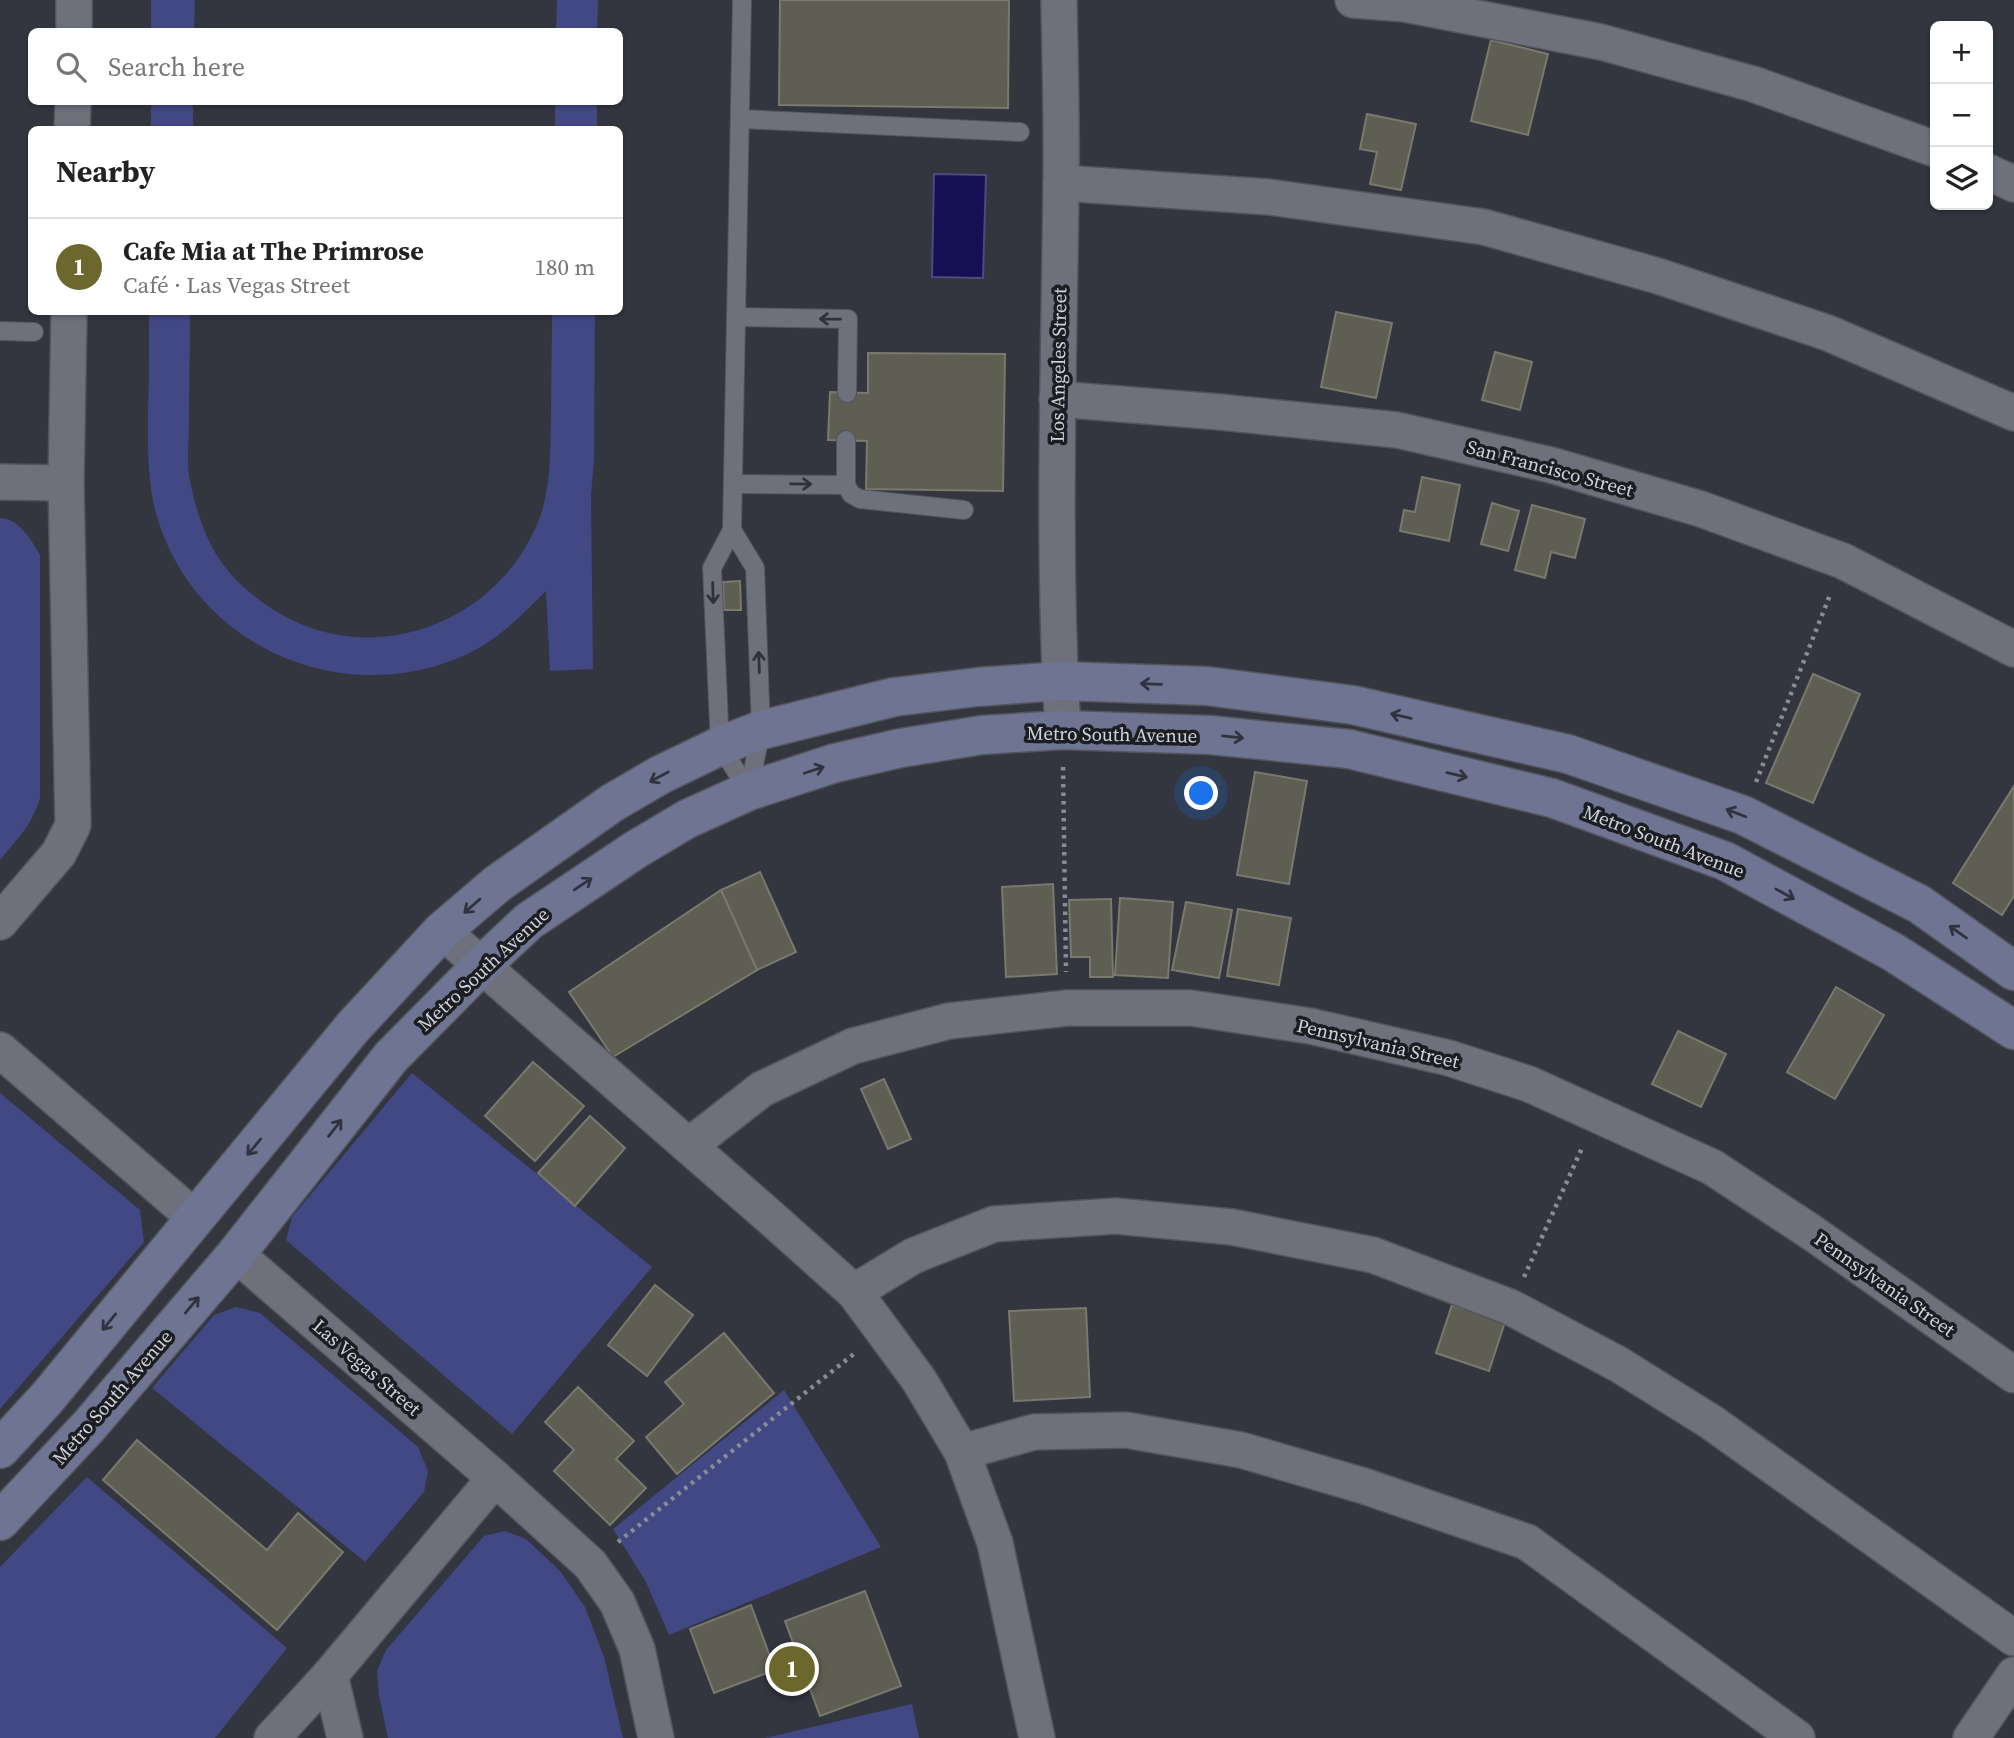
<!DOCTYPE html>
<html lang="en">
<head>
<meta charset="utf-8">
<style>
	body { margin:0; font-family:"Source Serif 4",serif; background:#f2f2f2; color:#222 }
	.controls { position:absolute; right:21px; top:21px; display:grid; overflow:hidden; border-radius:10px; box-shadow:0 2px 5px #0004 }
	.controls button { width:63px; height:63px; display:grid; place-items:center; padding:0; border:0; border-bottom:2px solid #e0e0e0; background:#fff; color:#222; font:35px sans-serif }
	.you { position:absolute; left:1202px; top:794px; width:24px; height:24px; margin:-18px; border:5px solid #fff; border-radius:50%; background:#1a73e8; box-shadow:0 0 0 10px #1a73e833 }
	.badge { display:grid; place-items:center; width:46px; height:46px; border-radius:50%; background:#6c672d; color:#fff; font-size:23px; font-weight:700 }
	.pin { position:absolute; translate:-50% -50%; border:4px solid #fff; box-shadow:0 2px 7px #0006 }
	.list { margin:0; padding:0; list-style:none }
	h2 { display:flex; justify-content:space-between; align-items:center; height:91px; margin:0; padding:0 28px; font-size:30px }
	h2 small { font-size:23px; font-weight:400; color:#767676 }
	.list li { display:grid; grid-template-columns:46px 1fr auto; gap:21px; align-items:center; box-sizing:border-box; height:98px; padding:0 28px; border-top:2px solid #e0e0e0 }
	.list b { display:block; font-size:26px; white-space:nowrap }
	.list p { margin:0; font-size:23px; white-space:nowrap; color:#767676 }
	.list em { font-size:23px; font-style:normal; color:#767676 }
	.icon { flex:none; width:38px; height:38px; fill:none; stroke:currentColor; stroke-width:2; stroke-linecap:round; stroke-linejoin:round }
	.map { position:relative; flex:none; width:2014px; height:1738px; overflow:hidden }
	.search { position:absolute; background:#fff; box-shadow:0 2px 5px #0004; left:28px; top:28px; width:595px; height:77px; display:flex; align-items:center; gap:18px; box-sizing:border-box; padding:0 24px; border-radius:10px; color:#767676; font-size:26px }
	.panel { position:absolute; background:#fff; box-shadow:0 2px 5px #0004; left:28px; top:126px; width:595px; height:189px; border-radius:10px }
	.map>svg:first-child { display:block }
</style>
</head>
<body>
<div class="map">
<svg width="2014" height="1738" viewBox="0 0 2014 1738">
	<rect width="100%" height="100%" fill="#33353f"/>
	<g fill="#414883">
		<polygon points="151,0 195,0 194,31 151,31"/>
		<polygon points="557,0 598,0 597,31 556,31"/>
		<rect x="151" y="102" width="42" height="27"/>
		<rect x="555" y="102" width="42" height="27"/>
		<path d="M 149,312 L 190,312 C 190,349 189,386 189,423 C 189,443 186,466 191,486 C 195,505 201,524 209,541 C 221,567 242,588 265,604 C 361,673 494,630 538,522 C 552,487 550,449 551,412 C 551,379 552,345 552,312 L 595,312 L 594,460 L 591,495 L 593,669 L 550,671 L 546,591 C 521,616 497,641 463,656 C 340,710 192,645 156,513 C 147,481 148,446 148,413 C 149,379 149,345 149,312 Z"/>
		<path d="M 0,518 C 20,519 31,540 40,555 L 40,798 C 32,825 18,838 0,860 Z"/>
		<polygon points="412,1073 652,1267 512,1434 286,1240 292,1217"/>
		<polygon points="0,1093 140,1210 144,1242 0,1409"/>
		<polygon points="236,1307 260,1313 418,1447 428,1471 424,1492 365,1562 152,1388 214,1315"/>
		<polygon points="784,1390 881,1547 669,1635 646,1582 613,1529"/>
		<polygon points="87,1477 287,1648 215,1738 0,1738 0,1567"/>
		<polygon points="505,1531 526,1539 560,1571 585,1607 604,1657 623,1738 388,1738 379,1696 377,1671 386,1650 484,1536"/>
		<polygon points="912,1704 919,1738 765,1738"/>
	</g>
	<polygon fill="#150f54" stroke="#4e4a7c" stroke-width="2" points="934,174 986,175 983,278 932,277"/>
	<g fill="#5f5e52" stroke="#7a796d" stroke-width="2">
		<polygon points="780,0 1009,0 1008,108 779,105"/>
		<polygon points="1491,40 1548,54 1528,135 1471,121"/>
		<polygon points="1367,114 1416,124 1401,190 1370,184 1377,152 1360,149"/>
		<polygon points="1336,312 1392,323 1376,398 1321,387"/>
		<polygon points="1495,352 1532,362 1520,410 1482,400"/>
		<polygon points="868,353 1005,354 1003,491 866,489 867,441 828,440 830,392 868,393"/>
		<polygon points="1422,477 1460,485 1449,541 1400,531 1404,510 1415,512"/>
		<polygon points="1492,503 1519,511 1508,551 1481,544"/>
		<polygon points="1532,505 1585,519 1575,558 1551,552 1545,578 1515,570"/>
		<polygon points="740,581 741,610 724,610 723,582"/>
		<polygon points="1813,674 1860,694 1813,803 1766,783"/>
		<polygon points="1255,772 1307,781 1289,884 1237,875"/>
		<polygon points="2014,786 2014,896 2002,915 1953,883"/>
		<polygon points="760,872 796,952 757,970 721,890"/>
		<polygon points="1053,884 1057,974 1006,977 1002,887"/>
		<polygon points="721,890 757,970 613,1057 569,992"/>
		<polygon points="1120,898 1173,902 1168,978 1115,975"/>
		<polygon points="1111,899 1113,977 1090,977 1090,957 1071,957 1069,900"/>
		<polygon points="1186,902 1232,910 1219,978 1172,970"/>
		<polygon points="1238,909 1291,918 1279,985 1227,976"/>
		<polygon points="1836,987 1884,1015 1835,1099 1787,1072"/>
		<polygon points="1678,1031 1726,1054 1701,1107 1652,1084"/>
		<polygon points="533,1062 584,1106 535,1161 485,1116"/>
		<polygon points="884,1079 911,1139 888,1149 861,1089"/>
		<polygon points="590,1116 625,1148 575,1206 538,1173"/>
		<polygon points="655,1285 693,1315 647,1376 608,1345"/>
		<polygon points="1452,1305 1505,1322 1489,1371 1436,1353"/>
		<polygon points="1086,1308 1090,1397 1014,1401 1009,1311"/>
		<polygon points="724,1333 774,1393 677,1474 646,1437 684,1404 665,1382"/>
		<polygon points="578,1387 634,1441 616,1459 646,1488 610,1525 554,1471 574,1450 545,1422"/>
		<polygon points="137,1440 267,1550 298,1513 343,1552 277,1630 103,1480"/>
		<polygon points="865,1591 901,1686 820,1716 785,1621"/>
		<polygon points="751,1605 775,1670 714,1693 690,1629"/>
	</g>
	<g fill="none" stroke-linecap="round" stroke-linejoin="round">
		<g stroke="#52545c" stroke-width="20">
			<g id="lane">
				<polyline points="742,0 732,530 712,568 720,746 749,791"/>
				<polyline points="740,119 1020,132"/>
				<polyline points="736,317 848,319 847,393"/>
				<polyline points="0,331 34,332"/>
				<polyline points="733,484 846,485 846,440"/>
				<polyline points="846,485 851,494 860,499 964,510"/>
				<polyline points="732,530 755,568 761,730 749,791"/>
			</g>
		</g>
		<g stroke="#52545c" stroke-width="38">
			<g id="street">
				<path d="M 1059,0 C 1060,62 1062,123 1061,185 C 1059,366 1052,548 1063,730"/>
				<polyline points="1353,0 1405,4 1601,42 1753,84 1935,149"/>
				<polyline points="74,32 74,0"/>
				<polyline points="72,130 73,102"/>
				<polyline points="1988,172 2014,184"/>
				<polyline points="1061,183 1269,197 1484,227 1658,276 1828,333 2014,413"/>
				<polyline points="1057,399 1220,412 1397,430 1551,465 1701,509 1843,561 2014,649"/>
				<polyline points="0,482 66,483"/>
				<polyline points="0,922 59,853 73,825 66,483 69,312"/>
				<polyline points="442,931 770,1217 854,1292 883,1331 919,1380 962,1452 995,1543 1037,1738"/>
				<polyline points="0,1050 195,1218"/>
				<polyline points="690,1145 762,1089 853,1046 949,1021 1067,1008 1191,1008 1310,1026 1449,1058 1529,1084 1712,1167 1811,1232 2014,1375"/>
				<polyline points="236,1254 495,1478 590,1564 617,1602 637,1649 656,1738"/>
				<polyline points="854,1292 913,1256 994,1224 1116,1216 1232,1227 1373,1255 1510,1307 1618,1364 1711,1422 2014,1638"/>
				<polyline points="962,1452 1034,1432 1126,1430 1241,1450 1364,1486 1527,1542 1797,1738"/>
				<polyline points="330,1675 345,1738"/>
				<polyline points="272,1738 330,1675 495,1478"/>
				<polyline points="1971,1738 2014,1675"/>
			</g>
		</g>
		<g stroke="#52545c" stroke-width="41">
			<g id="secondary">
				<polyline points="0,1449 47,1398 353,1027 442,931 497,884 612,803 660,775 720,746 761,730 894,697 978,687 1060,681 1207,686 1353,705 1568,754 1743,815 1919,904 2014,971"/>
				<polyline points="0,1521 89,1426 236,1254 391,1057 481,966 529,921 635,850 687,819 749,791 835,763 901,748 982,735 1063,730 1210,735 1349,749 1552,798 1725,861 1893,952 2014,1030"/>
			</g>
		</g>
		<g stroke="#8a8b94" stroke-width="4.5" stroke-dasharray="3.5 5" stroke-linecap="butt">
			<polyline points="1063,767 1066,972"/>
			<polyline points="1756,782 1830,595"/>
			<polyline points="1524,1277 1582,1148"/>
			<polyline points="618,1542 855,1353"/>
		</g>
		<use href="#lane" stroke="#6e717c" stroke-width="18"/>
		<use href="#street" stroke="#6e717c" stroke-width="35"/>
		<use href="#secondary" stroke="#6e7492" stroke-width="38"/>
	</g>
	<defs><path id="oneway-shaft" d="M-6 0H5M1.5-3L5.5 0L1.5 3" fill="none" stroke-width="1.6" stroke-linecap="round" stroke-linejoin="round" transform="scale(1.75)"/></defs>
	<g stroke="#303238">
		<use href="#oneway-shaft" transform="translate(830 319) rotate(-179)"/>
		<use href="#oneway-shaft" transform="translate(801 484) rotate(1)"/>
		<use href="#oneway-shaft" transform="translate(713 593) rotate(88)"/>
		<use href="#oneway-shaft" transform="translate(759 662) rotate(-92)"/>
	</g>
	<g stroke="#30333e">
		<use href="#oneway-shaft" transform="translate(1151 684) rotate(-178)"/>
		<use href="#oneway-shaft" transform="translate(1401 716) rotate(-167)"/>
		<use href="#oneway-shaft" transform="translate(1233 737) rotate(6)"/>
		<use href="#oneway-shaft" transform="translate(814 770) rotate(-18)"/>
		<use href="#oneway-shaft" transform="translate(1457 775) rotate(13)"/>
		<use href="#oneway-shaft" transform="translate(659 777) rotate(152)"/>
		<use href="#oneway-shaft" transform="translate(1736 813) rotate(-159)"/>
		<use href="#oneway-shaft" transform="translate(583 884) rotate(-34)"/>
		<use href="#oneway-shaft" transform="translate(1785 894) rotate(29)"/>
		<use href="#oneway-shaft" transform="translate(472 906) rotate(139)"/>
		<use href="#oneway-shaft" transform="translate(1958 932) rotate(-145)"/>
		<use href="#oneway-shaft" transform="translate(335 1128) rotate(-52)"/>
		<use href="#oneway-shaft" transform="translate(254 1147) rotate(130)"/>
		<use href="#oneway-shaft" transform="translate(192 1305) rotate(-50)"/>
		<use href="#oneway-shaft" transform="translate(109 1322) rotate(129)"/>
	</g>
	<g text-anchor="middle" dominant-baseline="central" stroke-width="7" stroke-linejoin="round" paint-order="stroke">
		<g font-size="19" fill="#d3d4db" stroke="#1c1d22">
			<text transform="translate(1058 365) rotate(-89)">Los Angeles Street</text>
			<text transform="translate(1550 468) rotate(15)">San Francisco Street</text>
			<text transform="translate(1112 734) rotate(1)">Metro South Avenue</text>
			<text transform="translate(1664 841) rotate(21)">Metro South Avenue</text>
			<text transform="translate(483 969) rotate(-43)">Metro South Avenue</text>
			<text transform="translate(1378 1043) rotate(13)">Pennsylvania Street</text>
			<text transform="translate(1885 1284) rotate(35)">Pennsylvania Street</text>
			<text transform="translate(367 1367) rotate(41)">Las Vegas Street</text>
			<text transform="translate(112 1397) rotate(-49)">Metro South Avenue</text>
		</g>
	</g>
</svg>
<div class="controls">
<button>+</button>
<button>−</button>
<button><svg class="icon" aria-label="layers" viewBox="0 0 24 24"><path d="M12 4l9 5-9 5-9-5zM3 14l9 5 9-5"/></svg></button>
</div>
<div class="you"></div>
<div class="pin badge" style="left:792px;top:1669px">1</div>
<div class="search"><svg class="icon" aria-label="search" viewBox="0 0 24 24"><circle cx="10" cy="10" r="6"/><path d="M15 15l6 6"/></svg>Search here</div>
<section class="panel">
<h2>Nearby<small></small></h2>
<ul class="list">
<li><span class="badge">1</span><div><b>Cafe Mia at The Primrose</b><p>Café · Las Vegas Street</p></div><em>180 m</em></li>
</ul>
</section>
</div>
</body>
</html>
